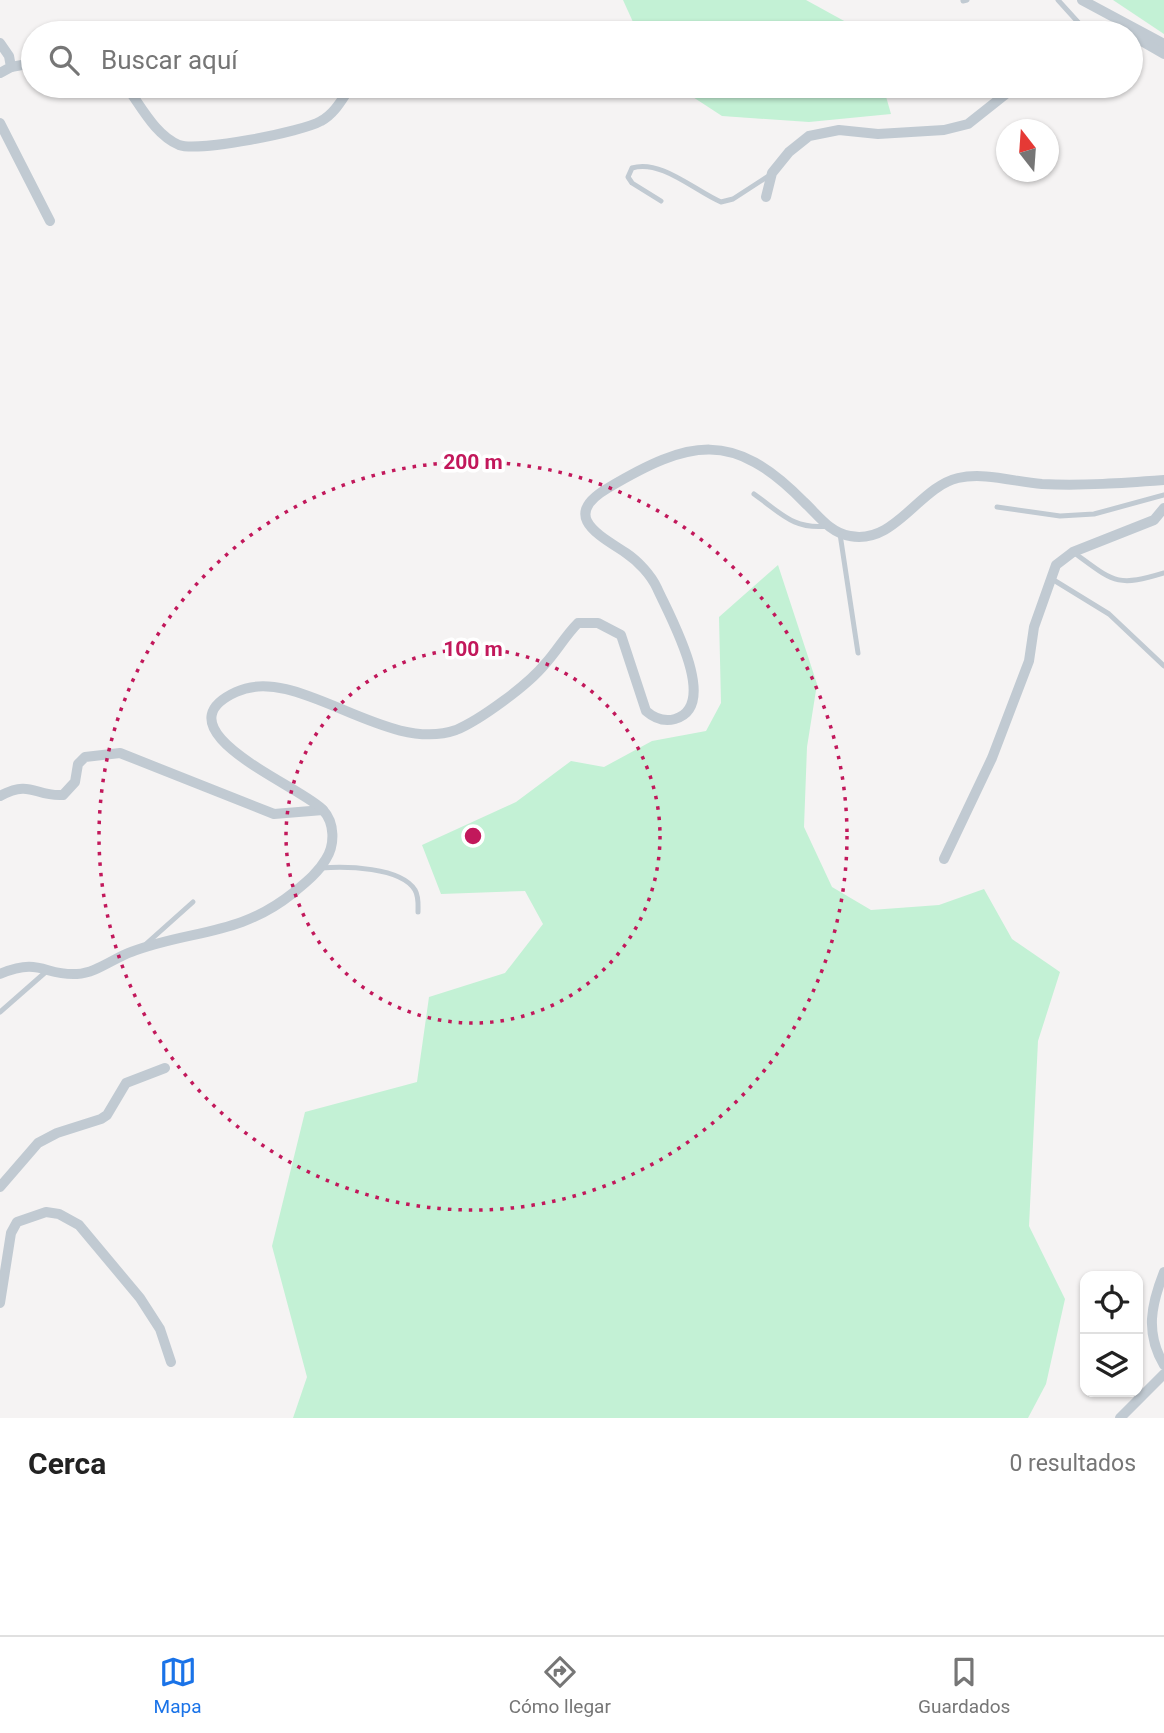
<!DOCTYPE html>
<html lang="es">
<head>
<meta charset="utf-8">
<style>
	body { margin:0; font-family:Roboto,sans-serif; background:#f6f6f6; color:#222 }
	.controls { position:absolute; right:21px; bottom:21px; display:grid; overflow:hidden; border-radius:14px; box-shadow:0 2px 5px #0004 }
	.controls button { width:63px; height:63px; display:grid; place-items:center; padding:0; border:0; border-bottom:2px solid #e0e0e0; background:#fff; color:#222; font:35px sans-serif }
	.compass { position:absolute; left:996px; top:119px; width:63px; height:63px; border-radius:50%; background:#fff; box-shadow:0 2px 5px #0004; rotate:343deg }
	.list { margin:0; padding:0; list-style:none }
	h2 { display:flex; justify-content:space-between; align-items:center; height:91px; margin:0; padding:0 28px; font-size:30px }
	h2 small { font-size:23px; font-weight:400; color:#767676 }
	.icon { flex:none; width:38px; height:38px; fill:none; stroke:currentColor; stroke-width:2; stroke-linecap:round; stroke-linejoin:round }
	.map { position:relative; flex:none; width:1164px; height:1418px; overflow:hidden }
	.search { position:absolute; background:#fff; box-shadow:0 2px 5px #0004; left:21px; right:21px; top:21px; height:77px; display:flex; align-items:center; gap:18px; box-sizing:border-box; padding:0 24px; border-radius:38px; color:#767676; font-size:26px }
	.sheet { height:217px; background:#fff }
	nav { display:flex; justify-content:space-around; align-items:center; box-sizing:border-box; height:98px; border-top:2px solid #e0e0e0; background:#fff; font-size:19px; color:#767676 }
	nav a { display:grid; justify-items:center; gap:4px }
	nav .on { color:#1a73e8 }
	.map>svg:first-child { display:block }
</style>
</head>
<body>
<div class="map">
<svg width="1164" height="1418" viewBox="0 0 1164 1418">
	<rect width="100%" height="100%" fill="#f5f3f3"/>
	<g fill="#c3f1d5">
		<polygon points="623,0 806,0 866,33 638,33"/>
		<polygon points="1113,0 1164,0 1164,34"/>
		<polygon points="676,86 883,86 891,114 809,122 722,116"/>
		<polygon points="778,565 817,684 807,747 804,827 832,887 871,910 939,905 984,889 1012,939 1060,972 1038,1041 1029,1226 1065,1299 1046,1384 1028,1418 293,1418 307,1377 272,1246 305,1112 417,1082 429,997 505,973 543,924 525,891 441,894 422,845 516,802 571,761 604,767 652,741 706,731 721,703 719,617"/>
	</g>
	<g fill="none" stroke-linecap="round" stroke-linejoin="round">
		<g stroke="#c1cad2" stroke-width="5">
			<polyline points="1058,0 1086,31"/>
			<polyline points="963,1 967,0"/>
			<path d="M 661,201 L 632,183 L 628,177 L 632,168 C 661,159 695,191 721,202 L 733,199 L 770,175"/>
			<path d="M 754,494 C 781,513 793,530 828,526"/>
			<polyline points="997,507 1060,516 1094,514 1164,495"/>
			<polyline points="840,534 858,653"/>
			<path d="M 1073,552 C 1113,581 1115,588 1164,573"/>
			<polyline points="1052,579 1109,614 1164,666"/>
			<path d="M 321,868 C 345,866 401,867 415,890 C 419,897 418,904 418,912"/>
			<polyline points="146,944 193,902"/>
			<polyline points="0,1012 48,970"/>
		</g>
		<g stroke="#c1cad2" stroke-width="10">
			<polyline points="1082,0 1164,44"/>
			<polyline points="1083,33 1119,33"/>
			<polyline points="1131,35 1164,54"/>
			<polyline points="0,43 9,56 11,67 0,73"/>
			<polyline points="11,67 33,63"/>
			<path d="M 126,86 C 141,106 155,135 179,145 C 199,152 302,132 321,121 C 334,114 341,101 349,89"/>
			<polyline points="0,123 50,221"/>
			<polyline points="766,197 772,173 789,152 809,136 839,130 878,134 944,130 968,124 1016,86"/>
			<path d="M 0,796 C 31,779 35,797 63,795 L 75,782 L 78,764 L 85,757 L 120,753 L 274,814 L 323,810"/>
			<polyline points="944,859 992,758 1029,661 1034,627 1056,565 1073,552 1154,520 1164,508"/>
			<path d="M 0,974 C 41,957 44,976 77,974 C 96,973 114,958 131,952 C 191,929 238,937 293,893 C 305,883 318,873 326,859 C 335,845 335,823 323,810 C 305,788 153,730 236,692 C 297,663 385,755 456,730 C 480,720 528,685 545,664 C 557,651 565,636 578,623 L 598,623 L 621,635 L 646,711 C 654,718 664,722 675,719 C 721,706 669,615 657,588 C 651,575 638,561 626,553 C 599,535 560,516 608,488 C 689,440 733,429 804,502 C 818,515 830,533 850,536 C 895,545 919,487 958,478 C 985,472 1015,482 1042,484 C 1082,486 1124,483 1164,480"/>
			<polyline points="0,1187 38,1143 57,1133 101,1119 107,1115 126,1083 165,1068"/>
			<path d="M 1164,1272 C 1151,1305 1145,1333 1164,1365"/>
			<polyline points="0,1303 11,1233 17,1222 46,1212 59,1214 79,1225 140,1298 160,1329 171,1362"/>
			<polyline points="1120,1418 1164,1374"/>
		</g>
	</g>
	<g fill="none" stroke="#c2185b" stroke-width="3.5" stroke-dasharray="3.5 7">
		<circle cx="473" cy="836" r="187"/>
		<circle cx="473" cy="836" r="374"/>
	</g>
	<circle cx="473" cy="836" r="10" fill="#c2185b" stroke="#fff" stroke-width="3.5"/>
	<g font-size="21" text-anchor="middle" font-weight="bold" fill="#c2185b" stroke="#fff" stroke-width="7" stroke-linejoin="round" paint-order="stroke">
		<text x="473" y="469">200 m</text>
		<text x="473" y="656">100 m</text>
	</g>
</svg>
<div class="controls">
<button><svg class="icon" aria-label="locate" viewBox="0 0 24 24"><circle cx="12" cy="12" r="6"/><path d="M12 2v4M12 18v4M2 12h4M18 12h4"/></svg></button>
<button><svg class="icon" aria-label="layers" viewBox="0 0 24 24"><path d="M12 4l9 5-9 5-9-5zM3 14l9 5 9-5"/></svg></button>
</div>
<svg class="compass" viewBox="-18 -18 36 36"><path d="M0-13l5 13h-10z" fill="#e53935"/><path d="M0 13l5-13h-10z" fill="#767676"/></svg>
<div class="search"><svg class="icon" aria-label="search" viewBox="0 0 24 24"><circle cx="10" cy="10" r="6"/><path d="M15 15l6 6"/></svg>Buscar aquí</div>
</div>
<section class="sheet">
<h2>Cerca<small>0 resultados</small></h2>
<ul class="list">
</ul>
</section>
<nav>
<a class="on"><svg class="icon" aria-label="map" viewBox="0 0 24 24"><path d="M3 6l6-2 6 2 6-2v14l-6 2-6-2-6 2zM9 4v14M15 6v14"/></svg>Mapa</a>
<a><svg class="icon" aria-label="directions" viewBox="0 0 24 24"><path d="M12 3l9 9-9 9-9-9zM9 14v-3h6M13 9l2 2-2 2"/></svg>Cómo llegar</a>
<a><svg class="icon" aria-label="saved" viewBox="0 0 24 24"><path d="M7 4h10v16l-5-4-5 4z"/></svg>Guardados</a>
</nav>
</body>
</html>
